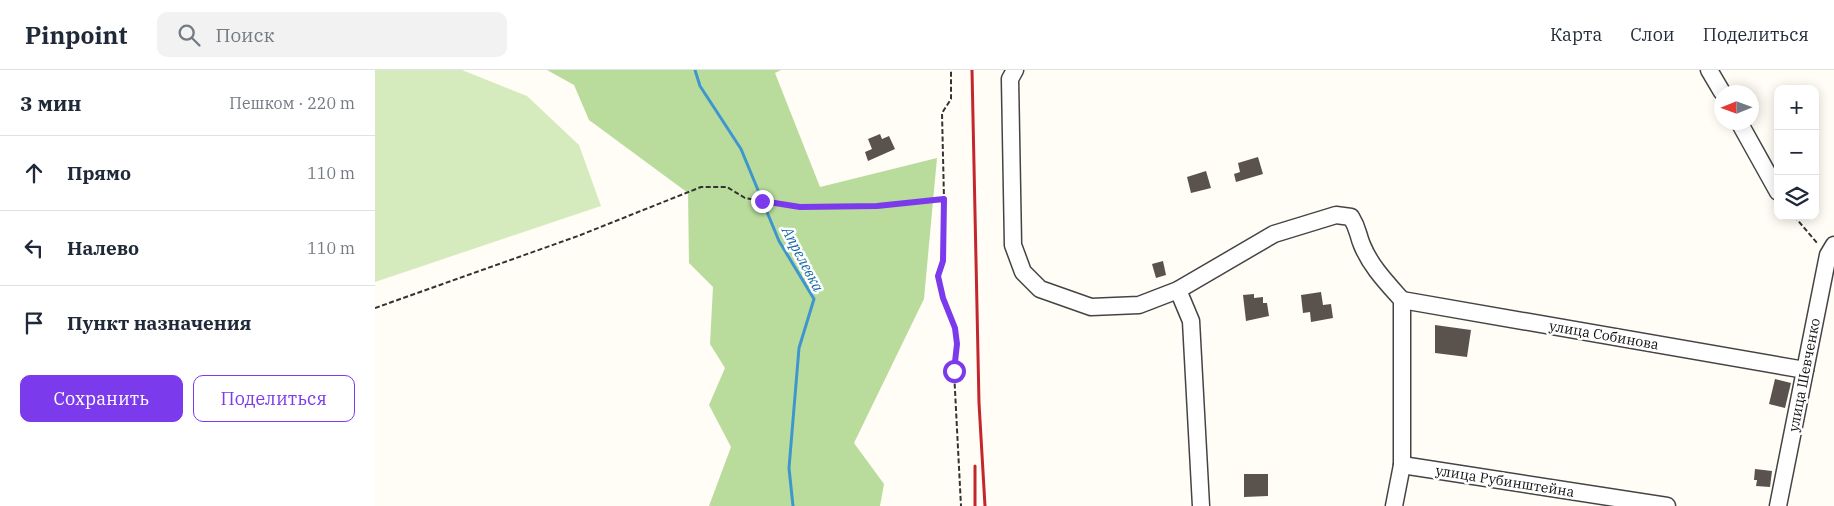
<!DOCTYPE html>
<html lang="ru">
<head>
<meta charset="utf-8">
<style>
	body { margin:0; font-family:"IBM Plex Serif",serif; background:#f2f2f3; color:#1f2937 }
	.controls { position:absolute; right:15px; top:15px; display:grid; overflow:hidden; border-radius:10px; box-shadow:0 2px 12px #0003 }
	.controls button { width:45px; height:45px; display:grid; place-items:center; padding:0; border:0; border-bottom:1px solid #e0e1e3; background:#fff; color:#1f2937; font:25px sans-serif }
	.compass { position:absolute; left:1339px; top:15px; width:45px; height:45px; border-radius:50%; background:#fff; box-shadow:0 2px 12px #0003; rotate:269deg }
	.stop { position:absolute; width:15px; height:15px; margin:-11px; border:4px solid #7c3aed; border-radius:50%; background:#fff }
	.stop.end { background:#7c3aed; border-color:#fff; box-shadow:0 1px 5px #0008 }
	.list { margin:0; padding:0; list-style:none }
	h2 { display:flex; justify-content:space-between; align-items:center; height:65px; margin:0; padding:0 20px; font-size:21px }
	h2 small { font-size:16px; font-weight:400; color:#747a83 }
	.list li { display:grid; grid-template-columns:32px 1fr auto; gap:15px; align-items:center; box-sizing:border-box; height:75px; padding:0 20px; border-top:1px solid #e0e1e3 }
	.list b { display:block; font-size:19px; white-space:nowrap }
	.list em { font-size:16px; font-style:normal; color:#747a83 }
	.actions { display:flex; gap:10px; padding:15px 20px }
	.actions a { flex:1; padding:11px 0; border:1px solid #7c3aed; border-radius:10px; text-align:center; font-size:18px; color:#7c3aed }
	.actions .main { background:#7c3aed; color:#fff }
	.icon { flex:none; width:28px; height:28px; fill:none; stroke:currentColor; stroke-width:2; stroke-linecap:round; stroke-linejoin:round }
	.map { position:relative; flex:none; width:1459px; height:436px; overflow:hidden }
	header { display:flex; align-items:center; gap:30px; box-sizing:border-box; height:70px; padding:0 25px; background:#fff; border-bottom:1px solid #e0e1e3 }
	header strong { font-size:24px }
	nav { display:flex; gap:28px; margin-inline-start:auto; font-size:18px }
	.search { width:350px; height:45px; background:#f2f2f3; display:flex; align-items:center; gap:12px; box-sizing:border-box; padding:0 18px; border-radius:10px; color:#747a83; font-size:19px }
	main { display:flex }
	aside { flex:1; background:#fff }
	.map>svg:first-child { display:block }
</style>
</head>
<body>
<header>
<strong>Pinpoint</strong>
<div class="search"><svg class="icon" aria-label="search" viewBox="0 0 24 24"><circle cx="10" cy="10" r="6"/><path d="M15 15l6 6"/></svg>Поиск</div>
<nav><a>Карта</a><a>Слои</a><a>Поделиться</a></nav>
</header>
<main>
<aside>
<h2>3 мин<small>Пешком · 220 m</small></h2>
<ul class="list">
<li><svg class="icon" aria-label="ahead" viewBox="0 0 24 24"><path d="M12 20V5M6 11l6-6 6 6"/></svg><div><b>Прямо</b></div><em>110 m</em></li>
<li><svg class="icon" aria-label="left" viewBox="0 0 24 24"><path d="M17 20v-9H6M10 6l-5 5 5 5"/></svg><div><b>Налево</b></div><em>110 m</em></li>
<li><svg class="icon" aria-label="arrive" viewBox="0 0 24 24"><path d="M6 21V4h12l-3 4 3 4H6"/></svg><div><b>Пункт назначения</b></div></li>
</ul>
<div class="actions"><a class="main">Сохранить</a><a>Поделиться</a></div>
</aside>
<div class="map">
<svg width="1459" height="436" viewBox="0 0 1459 436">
	<rect width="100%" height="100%" fill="#fffdf5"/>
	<polygon fill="#d5ebbd" points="0,0 87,0 152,26 204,75 226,136 0,212"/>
	<polygon fill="#b9dc9c" points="172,0 406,0 400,3 445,117 562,88 549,229 479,373 509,414 505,436 334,436 356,377 334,335 350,298 335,274 338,217 314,193 313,123 214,50 199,15"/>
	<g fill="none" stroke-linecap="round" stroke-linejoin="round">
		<polyline stroke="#3f96cf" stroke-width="3" points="320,0 325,16 366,79 404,171 439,229 424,278 414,398 418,436"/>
	</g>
	<g fill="#5a524d">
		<polygon points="505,64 507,69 514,66 520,79 493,91 490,82 497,79 493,69"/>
		<polygon points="883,87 888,104 861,112 859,104 865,102 863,93"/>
		<polygon points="831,101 836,118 816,123 812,107"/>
		<polygon points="788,191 791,205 781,208 777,194"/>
		<polygon points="946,222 948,235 956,234 958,248 936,252 935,242 928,243 926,225"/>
		<polygon points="879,224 879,228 888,227 888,233 892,233 894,246 871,251 868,225"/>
		<polygon points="1060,255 1096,260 1092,287 1060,283"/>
		<polygon points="1400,309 1416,313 1410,338 1394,334"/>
		<polygon points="1380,399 1397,401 1395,417 1381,416 1382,410 1379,410"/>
		<polygon points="869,404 893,404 893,426 869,427"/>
	</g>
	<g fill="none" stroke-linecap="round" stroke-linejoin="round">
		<g stroke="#444" stroke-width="19">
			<g id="minor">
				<path d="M 640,0 L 635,9 L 638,175 L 648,202 L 665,219 L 716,237 L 764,235 L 803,220 L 899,164 L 961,145 L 976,147 C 984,160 982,163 987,175 C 996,197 1012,213 1027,230 L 1027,395 L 1019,436"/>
				<polyline points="1334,0 1347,22"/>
				<polyline points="1364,52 1403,122"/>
				<polyline points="803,220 816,251 826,436"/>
				<polyline points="1027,230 1430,300"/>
				<polyline points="1027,395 1292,436"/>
				<polyline points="1403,436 1453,185 1459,175"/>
			</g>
		</g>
		<g stroke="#333" stroke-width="2" stroke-dasharray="5 2.5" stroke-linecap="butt">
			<polyline points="569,130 568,191 563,206 568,228 580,258 582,275 579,301 586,436"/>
			<polyline points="1419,146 1443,174"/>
			<polyline points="0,238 203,166 326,117 352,117 370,128 425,137 502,136 569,129 567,43 576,29 576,0"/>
		</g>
		<use href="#minor" stroke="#fff" stroke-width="16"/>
		<g stroke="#c4262e" stroke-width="3">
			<polyline points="597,0 604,333 610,436"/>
			<polyline points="600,396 600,436"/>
		</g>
	</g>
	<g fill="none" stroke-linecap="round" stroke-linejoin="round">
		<polyline stroke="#7c3aed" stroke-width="6" points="387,131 425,137 502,136 569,129 568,191 563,206 568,228 580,258 582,274 579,301"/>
	</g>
	<g text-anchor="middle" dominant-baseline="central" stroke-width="5" stroke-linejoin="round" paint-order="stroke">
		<g font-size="14" fill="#111" stroke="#fff">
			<text transform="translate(1229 265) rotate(10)">улица Собинова</text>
			<text transform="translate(1429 305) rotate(-79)">улица Шевченко</text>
			<text transform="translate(1130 411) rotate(9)">улица Рубинштейна</text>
		</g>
		<g font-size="15" font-style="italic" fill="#1768a6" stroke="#fff">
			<text transform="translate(428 189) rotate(62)">Апрелевка</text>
		</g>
	</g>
</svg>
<div class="controls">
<button>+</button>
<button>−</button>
<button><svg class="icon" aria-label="layers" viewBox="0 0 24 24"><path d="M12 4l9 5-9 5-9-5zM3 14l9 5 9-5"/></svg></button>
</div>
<svg class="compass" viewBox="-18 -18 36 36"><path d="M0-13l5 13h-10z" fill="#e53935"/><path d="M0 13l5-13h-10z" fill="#747a83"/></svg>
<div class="stop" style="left:579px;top:301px"></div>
<div class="stop end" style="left:387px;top:131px"></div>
</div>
</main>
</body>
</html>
